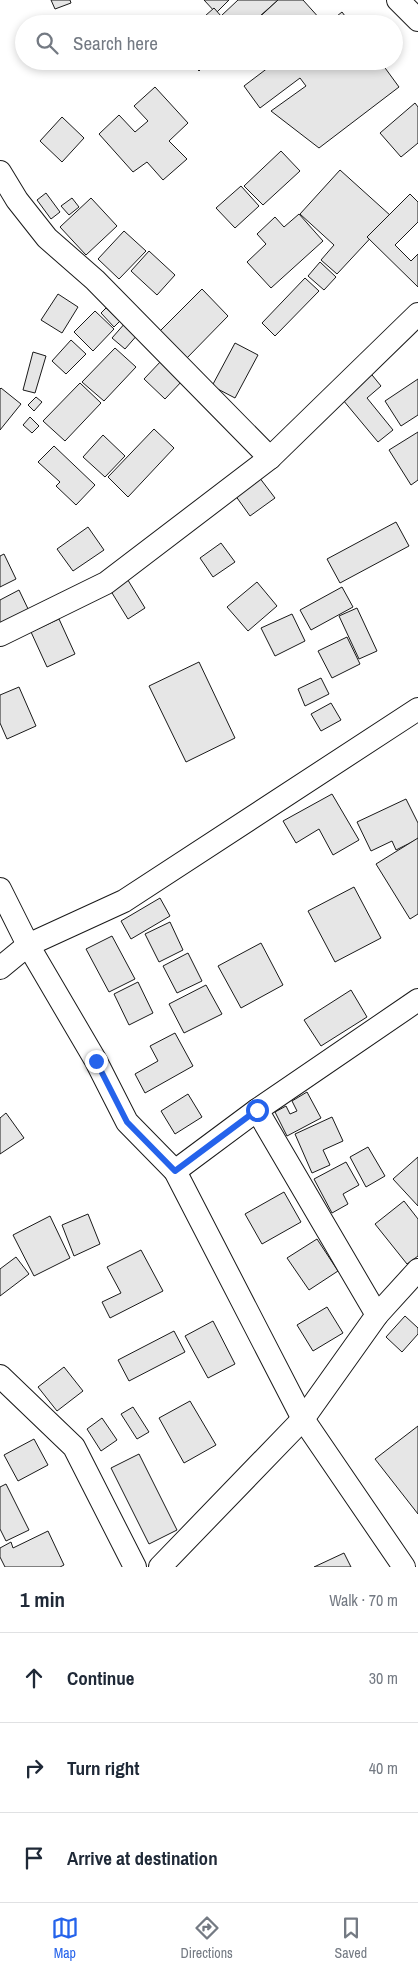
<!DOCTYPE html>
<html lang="en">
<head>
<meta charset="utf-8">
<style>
	body { margin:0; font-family:"Archivo Narrow",sans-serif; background:#f6f6f7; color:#1f2937 }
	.stop { position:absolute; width:15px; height:15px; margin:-11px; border:4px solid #2563eb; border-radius:50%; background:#fff }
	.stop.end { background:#2563eb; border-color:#fff; box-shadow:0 1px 5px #0008 }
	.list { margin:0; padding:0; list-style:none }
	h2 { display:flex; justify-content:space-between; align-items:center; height:65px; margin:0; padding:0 20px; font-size:21px }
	h2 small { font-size:16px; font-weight:400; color:#747a83 }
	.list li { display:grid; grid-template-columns:32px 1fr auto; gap:15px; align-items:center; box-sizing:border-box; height:90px; padding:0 20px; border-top:1px solid #e0e1e3 }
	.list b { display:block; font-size:19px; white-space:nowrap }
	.list em { font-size:16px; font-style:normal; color:#747a83 }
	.icon { flex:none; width:28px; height:28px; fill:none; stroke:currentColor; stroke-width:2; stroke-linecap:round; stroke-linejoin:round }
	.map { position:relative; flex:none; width:418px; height:1567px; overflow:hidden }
	.search { position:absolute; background:#fff; box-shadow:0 2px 8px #0003; left:15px; right:15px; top:15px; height:55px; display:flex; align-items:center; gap:12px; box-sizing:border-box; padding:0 18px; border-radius:28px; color:#747a83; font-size:19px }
	.sheet { height:335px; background:#fff }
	nav { display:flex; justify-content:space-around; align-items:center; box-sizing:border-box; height:70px; border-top:1px solid #e0e1e3; background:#fff; font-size:14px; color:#747a83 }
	nav a { display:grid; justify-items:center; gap:2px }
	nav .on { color:#2563eb }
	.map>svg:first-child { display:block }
</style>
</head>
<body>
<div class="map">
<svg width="418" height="1567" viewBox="0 0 418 1567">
	<rect width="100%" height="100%" fill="#fff"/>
	<g fill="#e6e6e6" stroke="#1a1a1a">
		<polygon points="51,0 70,0 71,3 55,9"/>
		<polygon points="204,0 229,0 216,13"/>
		<polygon points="238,0 278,0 251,24 196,24 214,8 221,16"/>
		<polygon points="278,0 303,0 321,20 317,24 252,24"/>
		<polygon points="342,12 351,24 327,24"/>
		<polygon points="190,61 209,61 199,71"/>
		<polygon points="277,61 380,61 399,87 319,148 271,111 306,86 300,78 260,108 244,86"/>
		<polygon points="155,87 188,123 169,141 187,159 163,180 147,162 133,172 99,134 119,115 135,132 148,121 134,106"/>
		<polygon points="415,103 418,107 418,143 401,157 380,133"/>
		<polygon points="62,117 84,138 62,162 40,141"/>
		<polygon points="281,151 300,171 263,205 244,186"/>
		<polygon points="340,170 391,216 337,274 321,260 334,245 300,214"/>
		<polygon points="241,186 259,206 235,228 216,208"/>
		<polygon points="46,193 60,212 51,219 37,200"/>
		<polygon points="410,194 418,202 418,222 395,245 411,261 418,254 418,287 367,237"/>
		<polygon points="72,198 79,207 69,215 61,206"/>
		<polygon points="91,198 117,226 86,255 60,227"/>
		<polygon points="299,214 323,241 271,288 247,262 266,244 257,234 275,217 284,227"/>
		<polygon points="124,231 146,251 119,279 98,259"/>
		<polygon points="149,251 175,275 157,295 131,271"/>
		<polygon points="320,262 336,277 324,290 308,276"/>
		<polygon points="305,278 319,291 275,336 262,323"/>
		<polygon points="202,289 228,316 184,361 157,334"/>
		<polygon points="58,294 78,307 62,333 41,320"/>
		<polygon points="106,308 120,321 114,327 101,313"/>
		<polygon points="95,311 114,329 93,351 74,332"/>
		<polygon points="126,322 139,333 125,349 112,338"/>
		<polygon points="71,340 86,354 66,374 52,361"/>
		<polygon points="235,343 258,355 235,398 212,386"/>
		<polygon points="115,348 136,367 104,401 82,382"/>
		<polygon points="33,352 46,356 35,393 23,390"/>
		<polygon points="162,360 183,380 165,399 144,379"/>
		<polygon points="368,370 381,386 367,398 393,430 378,442 338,394"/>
		<polygon points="418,379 418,415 401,426 385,401"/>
		<polygon points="80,383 101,403 65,441 43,421"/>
		<polygon points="1,388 21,404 0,430 0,389"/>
		<polygon points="36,397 42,402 34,411 28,405"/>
		<polygon points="30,417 39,426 32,433 23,425"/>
		<polygon points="154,429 174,448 128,497 108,477"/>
		<polygon points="418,432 418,480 411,485 389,450"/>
		<polygon points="103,435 125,456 105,477 83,457"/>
		<polygon points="54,446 95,485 76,505 56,486 60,482 38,462"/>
		<polygon points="259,477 275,498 250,516 235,495"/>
		<polygon points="396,522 409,546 340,583 327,559"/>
		<polygon points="88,527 104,550 73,571 57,549"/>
		<polygon points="221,543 235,562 213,577 200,558"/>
		<polygon points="4,554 16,579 0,587 0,556"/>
		<polygon points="126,577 145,608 128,619 109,588"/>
		<polygon points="257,582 277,606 248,631 227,607"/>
		<polygon points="342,587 353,607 311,630 300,610"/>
		<polygon points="19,590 30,613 0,627 0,600"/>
		<polygon points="357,608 377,651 359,659 339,616"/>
		<polygon points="292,614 305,641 275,656 261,628"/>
		<polygon points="59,619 75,654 47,667 31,632"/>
		<polygon points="347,637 360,664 332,678 318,651"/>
		<polygon points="199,662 235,738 186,762 149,686"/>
		<polygon points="321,678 329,694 305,706 298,689"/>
		<polygon points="19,687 36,726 7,739 0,723 0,695"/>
		<polygon points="331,703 341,720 321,731 311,714"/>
		<polygon points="332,794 359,840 333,855 319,829 296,843 283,821"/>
		<polygon points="406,799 418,823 418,839 396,850 392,841 371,851 357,822"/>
		<polygon points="418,838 418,914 410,919 376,864"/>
		<polygon points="354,887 381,938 335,962 308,911"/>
		<polygon points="160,898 170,916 131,939 121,921"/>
		<polygon points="170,922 183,950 159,962 145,934"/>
		<polygon points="112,936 135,979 109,992 86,949"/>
		<polygon points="261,943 283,985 241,1008 218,966"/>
		<polygon points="188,953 202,981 177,993 163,966"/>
		<polygon points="138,982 153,1013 129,1025 114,994"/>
		<polygon points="206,985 222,1014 184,1033 169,1004"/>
		<polygon points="351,990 367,1017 321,1046 304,1020"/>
		<polygon points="175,1033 193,1066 145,1093 135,1074 158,1061 150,1046"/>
		<polygon points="307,1092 321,1118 287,1136 275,1112 286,1106 290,1114 297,1111 292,1101"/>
		<polygon points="188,1094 202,1117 175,1134 161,1111"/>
		<polygon points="6,1113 24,1138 0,1154 0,1118"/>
		<polygon points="332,1117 343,1141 323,1150 330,1165 312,1173 295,1134"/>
		<polygon points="368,1147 385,1176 366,1187 350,1157"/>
		<polygon points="418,1157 418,1206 393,1179"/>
		<polygon points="346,1162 359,1185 343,1194 348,1204 332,1213 314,1179"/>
		<polygon points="284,1192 301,1222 262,1244 245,1214"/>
		<polygon points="404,1201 418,1219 418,1256 407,1264 375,1224"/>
		<polygon points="88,1214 100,1244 74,1256 62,1225"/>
		<polygon points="50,1216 70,1258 34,1276 13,1235"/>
		<polygon points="317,1239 338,1271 309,1290 287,1258"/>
		<polygon points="141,1250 163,1291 110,1318 102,1302 121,1293 107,1267"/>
		<polygon points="16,1257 29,1274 0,1296 0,1269"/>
		<polygon points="327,1307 343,1333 313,1351 297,1325"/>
		<polygon points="405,1316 418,1328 418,1334 402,1352 386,1337"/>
		<polygon points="213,1321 235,1364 208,1378 185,1336"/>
		<polygon points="174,1331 185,1352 129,1381 118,1360"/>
		<polygon points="64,1367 83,1391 57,1411 38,1387"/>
		<polygon points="190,1401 216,1445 184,1463 159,1418"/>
		<polygon points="133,1407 149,1432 137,1439 121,1414"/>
		<polygon points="102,1418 117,1440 101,1451 87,1429"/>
		<polygon points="418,1426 418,1514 375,1459"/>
		<polygon points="34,1439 48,1465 18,1481 4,1455"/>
		<polygon points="139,1454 177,1530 149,1544 111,1468"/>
		<polygon points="6,1484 29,1530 6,1541 0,1529 0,1487"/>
		<polygon points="48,1531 64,1565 60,1567 5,1567 0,1557 0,1548 11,1542 13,1548"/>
		<polygon points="344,1553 351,1567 314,1567"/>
	</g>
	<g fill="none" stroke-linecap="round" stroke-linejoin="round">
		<g stroke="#1a1a1a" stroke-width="24">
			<g id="street">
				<polyline points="398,0 418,20"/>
				<polyline points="0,172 17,200 47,238 95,280 270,458"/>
				<polyline points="0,635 106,583 270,458 418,314"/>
				<polyline points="0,889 28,945 96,1061 127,1122 175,1171 303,1419 404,1567"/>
				<polyline points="0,968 28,945 124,901 418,709"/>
				<polyline points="257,1110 377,1315"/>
				<polyline points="175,1171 257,1110 418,1000"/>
				<polyline points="0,1376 74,1447 135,1567"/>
				<polyline points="160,1567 303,1419 377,1315 418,1270"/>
			</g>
		</g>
		<use href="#street" stroke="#fff" stroke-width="22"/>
	</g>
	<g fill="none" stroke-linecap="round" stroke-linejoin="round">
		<polyline stroke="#2563eb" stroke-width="6" points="96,1061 127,1122 175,1171 257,1110"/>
	</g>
</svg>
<div class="stop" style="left:257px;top:1110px"></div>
<div class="stop end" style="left:96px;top:1061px"></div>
<div class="search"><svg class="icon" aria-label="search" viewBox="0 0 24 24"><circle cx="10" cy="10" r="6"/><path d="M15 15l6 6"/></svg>Search here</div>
</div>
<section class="sheet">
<h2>1 min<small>Walk · 70 m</small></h2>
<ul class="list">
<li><svg class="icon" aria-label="ahead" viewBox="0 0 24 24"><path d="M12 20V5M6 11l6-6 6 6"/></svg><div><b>Continue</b></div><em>30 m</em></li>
<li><svg class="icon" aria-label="right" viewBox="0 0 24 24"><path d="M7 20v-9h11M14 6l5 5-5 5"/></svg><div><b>Turn right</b></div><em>40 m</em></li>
<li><svg class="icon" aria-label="arrive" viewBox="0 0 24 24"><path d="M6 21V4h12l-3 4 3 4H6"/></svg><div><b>Arrive at destination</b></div></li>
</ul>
</section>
<nav>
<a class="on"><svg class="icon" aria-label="map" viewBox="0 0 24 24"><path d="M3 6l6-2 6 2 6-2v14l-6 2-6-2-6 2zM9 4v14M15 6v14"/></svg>Map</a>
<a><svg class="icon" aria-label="directions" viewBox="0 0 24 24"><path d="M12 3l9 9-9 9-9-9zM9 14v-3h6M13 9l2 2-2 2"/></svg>Directions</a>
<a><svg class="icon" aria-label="saved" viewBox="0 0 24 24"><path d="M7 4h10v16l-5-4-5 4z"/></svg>Saved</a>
</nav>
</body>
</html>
